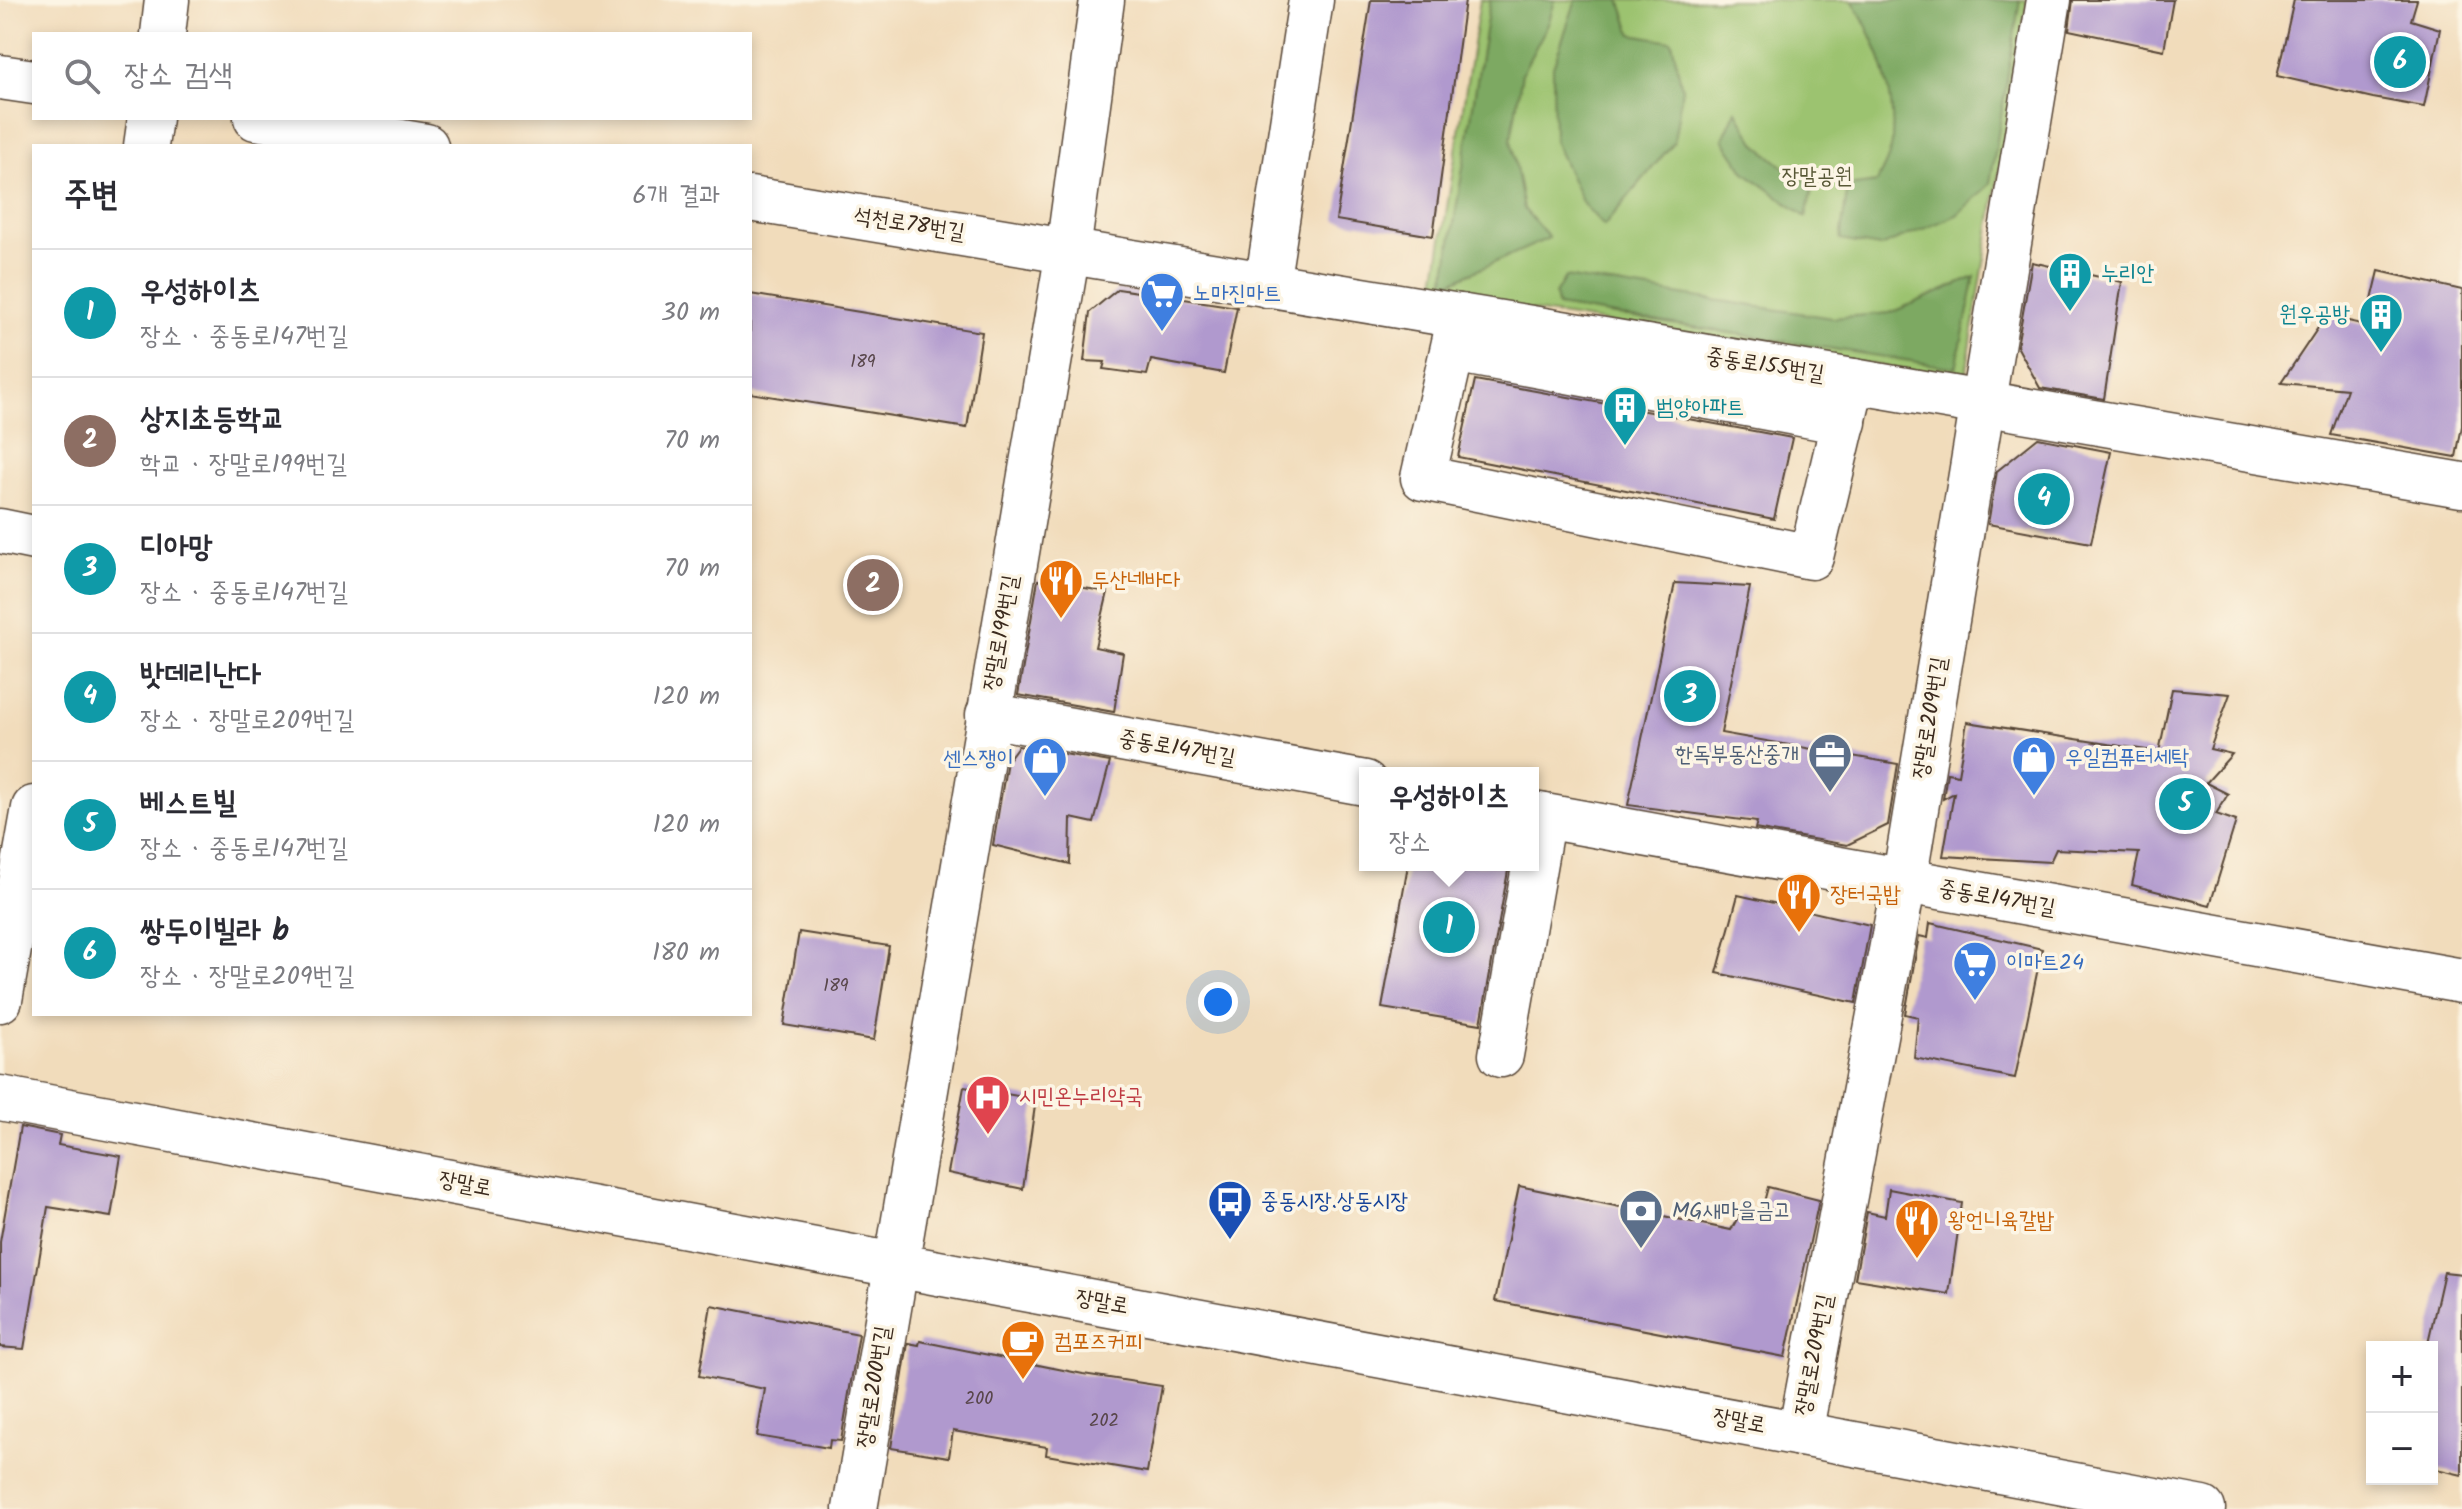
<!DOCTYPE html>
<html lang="ko">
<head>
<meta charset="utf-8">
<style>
	body { margin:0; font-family:Kalam,"Poor Story",sans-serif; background:#f7f7f7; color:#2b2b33 }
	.controls { position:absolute; right:24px; bottom:24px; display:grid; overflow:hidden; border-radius:0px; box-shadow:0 4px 12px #0003 }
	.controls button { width:72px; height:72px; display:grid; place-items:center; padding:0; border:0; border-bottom:2px solid #e1e1e2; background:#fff; color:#2b2b33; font:40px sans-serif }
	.you { position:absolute; left:1218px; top:1002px; width:28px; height:28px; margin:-20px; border:6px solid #fff; border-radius:50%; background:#1a73e8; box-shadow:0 0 0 12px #1a73e833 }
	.badge { display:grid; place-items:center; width:52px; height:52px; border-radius:50%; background:#c8321e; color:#fff; font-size:26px; font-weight:700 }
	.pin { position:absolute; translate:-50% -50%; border:4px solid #fff; box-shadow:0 2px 8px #0006 }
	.popup { position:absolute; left:1359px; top:767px; width:180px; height:104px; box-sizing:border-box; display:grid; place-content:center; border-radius:0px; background:#fff; filter:drop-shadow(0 2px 6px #0005); font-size:26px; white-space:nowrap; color:#7c7c81 }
	.popup b { font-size:30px; color:#2b2b33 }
	.popup::after { content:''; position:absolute; left:50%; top:100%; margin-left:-16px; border:16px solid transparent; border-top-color:#fff }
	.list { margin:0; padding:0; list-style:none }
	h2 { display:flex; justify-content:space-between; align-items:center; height:104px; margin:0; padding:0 32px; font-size:34px }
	h2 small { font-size:26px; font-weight:400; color:#7c7c81 }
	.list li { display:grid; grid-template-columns:52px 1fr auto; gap:24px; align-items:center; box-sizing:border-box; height:128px; padding:0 32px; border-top:2px solid #e1e1e2 }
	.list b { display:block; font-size:30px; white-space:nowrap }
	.list p { margin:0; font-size:26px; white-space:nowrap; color:#7c7c81 }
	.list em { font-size:26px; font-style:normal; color:#7c7c81 }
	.icon { flex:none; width:44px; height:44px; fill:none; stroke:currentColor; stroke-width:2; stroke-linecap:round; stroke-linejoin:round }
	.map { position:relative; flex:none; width:2462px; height:1509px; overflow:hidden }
	.search { position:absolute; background:#fff; box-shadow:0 4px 12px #0003; left:32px; top:32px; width:720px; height:88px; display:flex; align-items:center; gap:20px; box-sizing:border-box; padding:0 28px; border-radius:0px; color:#7c7c81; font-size:30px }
	.panel { position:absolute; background:#fff; box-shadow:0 4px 12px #0003; left:32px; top:144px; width:720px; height:872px; border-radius:0px }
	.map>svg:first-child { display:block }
</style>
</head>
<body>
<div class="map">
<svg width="2462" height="1509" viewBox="0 0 2462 1509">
	<rect width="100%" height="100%" fill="#fcf5e5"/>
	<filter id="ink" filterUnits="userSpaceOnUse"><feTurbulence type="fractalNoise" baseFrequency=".0125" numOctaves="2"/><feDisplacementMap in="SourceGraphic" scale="16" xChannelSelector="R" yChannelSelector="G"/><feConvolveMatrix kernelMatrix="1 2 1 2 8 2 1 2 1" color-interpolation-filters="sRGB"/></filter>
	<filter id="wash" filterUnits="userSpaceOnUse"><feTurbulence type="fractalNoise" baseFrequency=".006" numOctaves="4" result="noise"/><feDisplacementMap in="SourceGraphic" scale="32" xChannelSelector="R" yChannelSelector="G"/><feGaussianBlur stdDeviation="1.8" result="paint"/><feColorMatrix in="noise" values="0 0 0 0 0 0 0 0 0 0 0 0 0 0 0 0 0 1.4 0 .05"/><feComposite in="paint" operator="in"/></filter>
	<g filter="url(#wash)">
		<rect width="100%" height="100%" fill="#f1dcbb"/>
		<polygon fill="#9cc36f" stroke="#6c7646" stroke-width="2" points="1480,0 2027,0 1965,379 1433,295"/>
		<g fill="#7da962" stroke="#5c6a40" stroke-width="2">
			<polygon points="1490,0 1555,0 1549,22 1522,73 1511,140 1524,209 1549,238 1444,285"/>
			<polygon points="1576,0 1620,0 1632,34 1672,41 1682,89 1674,142 1604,226 1583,204 1554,141 1553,67"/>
			<path d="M 1852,0 L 2020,0 L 1990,184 L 1957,215 L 1880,247 L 1840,240 L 1848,186 L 1877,182 C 1882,170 1892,154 1892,141 C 1896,91 1878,42 1852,0 Z"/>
			<polygon points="1736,110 1756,144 1785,168 1813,185 1806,217 1745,172 1723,139"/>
			<polygon points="1565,277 1832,318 1890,313 1975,277 1956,368 1557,306 1555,294"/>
		</g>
		<g id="blocks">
			<g fill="#b099ce">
				<polygon points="1371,0 1465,0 1433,236 1336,220"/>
				<polygon points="2073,0 2173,0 2164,50 2069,30"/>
				<polygon points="2294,0 2417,0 2411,20 2440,29 2424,107 2373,98 2277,76"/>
				<polygon points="2032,262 2122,282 2104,399 2040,388 2017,346"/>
				<polygon points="2379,271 2462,290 2462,426 2456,457 2331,435 2347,389 2281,383 2326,316 2366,325"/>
				<polygon points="1118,289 1237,307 1224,373 1151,360 1147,375 1103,369 1105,362 1084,361 1090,312"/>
				<polygon points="750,294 982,332 967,428 750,393"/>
				<polygon points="1475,380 1792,438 1774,519 1458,457"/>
				<polygon points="2038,438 2111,452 2091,543 1988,524 1997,471"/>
				<polygon points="1038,580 1108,592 1095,647 1123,653 1114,712 1018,695"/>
				<polygon points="1675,583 1750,587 1721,733 1898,764 1888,825 1847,845 1755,829 1757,822 1628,805"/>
				<polygon points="2172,689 2230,694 2210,749 2232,754 2206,783 2228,794 2216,814 2236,821 2210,905 2132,885 2139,853 2056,849 2050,862 1943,856 1954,793 1943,799 1947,773 1958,775 1967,722 2159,752"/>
				<polygon points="1018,746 1110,762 1094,823 1071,818 1070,864 993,845 1007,761"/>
				<polygon points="1408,865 1509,865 1481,1024 1382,1008"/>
				<polygon points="1738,895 1870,925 1856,1003 1717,973"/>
				<polygon points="1930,923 2042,949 2015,1078 1914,1058 1918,1017 1905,1014 1919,936 1928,938"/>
				<polygon points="799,932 889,946 874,1040 784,1025"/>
				<polygon points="964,1087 1036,1099 1023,1189 948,1173"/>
				<polygon points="20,1127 60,1135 58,1145 121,1156 111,1217 48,1207 24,1349 0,1347 0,1242"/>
				<polygon points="1519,1186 1731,1230 1742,1210 1760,1217 1768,1187 1819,1200 1785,1357 1495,1301"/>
				<polygon points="1889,1189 1962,1203 1949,1294 1855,1279 1867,1212 1885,1216"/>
				<polygon points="2444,1272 2462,1274 2462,1475 2432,1468 2432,1347 2427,1347"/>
				<polygon points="711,1305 859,1334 841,1441 830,1440 829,1448 757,1436 765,1389 699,1376"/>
				<polygon points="920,1341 1083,1374 1162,1386 1147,1472 1046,1455 1047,1447 953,1431 949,1457 891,1448 908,1343 919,1345"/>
			</g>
		</g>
	</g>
	<g filter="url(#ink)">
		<use href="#blocks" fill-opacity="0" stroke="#564536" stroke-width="2"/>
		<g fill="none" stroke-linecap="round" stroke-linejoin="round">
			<g stroke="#564536" stroke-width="47">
				<g id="minor">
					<polyline points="163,34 167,0"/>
					<polyline points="0,77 34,82"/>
					<polyline points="256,118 426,146"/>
					<polyline points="146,146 150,118"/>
					<polyline points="750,199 1853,381 2462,485"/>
					<polyline points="1267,285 1311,0"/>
					<polyline points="1460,316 1423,478 1811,557 1853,381"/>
					<polyline points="1453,350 1844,422"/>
					<polyline points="0,531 34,538"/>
					<polyline points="988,715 1365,783"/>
					<polyline points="1533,814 2462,981"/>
					<polyline points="0,1000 34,808"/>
					<polyline points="1501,1055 1543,816"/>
					<polyline points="0,1098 2203,1509"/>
					<polyline points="1800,1434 1904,882 2049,0"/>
					<polyline points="855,1509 1068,251 1102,0"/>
				</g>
			</g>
			<use href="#minor" stroke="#fff" stroke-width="44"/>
		</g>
	</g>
	<defs>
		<g id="building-pin" transform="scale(2.3)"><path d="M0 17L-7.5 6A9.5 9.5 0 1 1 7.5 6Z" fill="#0f9aa8" stroke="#fcf5e5"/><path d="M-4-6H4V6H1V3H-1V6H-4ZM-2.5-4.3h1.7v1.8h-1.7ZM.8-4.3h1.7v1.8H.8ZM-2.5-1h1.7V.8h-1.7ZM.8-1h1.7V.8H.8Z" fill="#fff"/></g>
		<g id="supermarket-pin" transform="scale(2.3)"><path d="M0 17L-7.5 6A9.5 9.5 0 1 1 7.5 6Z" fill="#3f7fe0" stroke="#fcf5e5"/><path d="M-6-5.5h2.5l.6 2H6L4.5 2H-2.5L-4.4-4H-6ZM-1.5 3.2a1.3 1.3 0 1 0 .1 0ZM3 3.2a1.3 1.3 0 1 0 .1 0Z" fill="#fff"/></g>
		<g id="restaurant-pin" transform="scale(2.3)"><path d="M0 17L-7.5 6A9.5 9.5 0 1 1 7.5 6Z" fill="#e8710a" stroke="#fcf5e5"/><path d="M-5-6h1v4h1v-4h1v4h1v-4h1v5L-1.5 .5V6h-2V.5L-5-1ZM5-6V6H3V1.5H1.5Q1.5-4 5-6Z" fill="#fff"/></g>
		<g id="office-pin" transform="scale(2.3)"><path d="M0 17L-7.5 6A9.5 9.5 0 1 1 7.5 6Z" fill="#5c6f8a" stroke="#fcf5e5"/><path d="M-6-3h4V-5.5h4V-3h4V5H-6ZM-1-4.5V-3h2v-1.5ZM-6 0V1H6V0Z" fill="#fff"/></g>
		<g id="shop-pin" transform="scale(2.3)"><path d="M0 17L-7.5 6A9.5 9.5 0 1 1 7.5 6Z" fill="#3f7fe0" stroke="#fcf5e5"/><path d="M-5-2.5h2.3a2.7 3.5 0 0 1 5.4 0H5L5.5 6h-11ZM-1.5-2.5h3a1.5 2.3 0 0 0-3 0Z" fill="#fff"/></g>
		<g id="hospital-pin" transform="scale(2.3)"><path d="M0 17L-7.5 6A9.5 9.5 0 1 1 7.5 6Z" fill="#e0444e" stroke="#fcf5e5"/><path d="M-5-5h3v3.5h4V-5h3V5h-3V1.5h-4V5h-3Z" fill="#fff"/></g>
		<g id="bus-pin" transform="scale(2.3)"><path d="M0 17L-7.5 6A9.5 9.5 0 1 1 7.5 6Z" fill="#1a4fb4" stroke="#fcf5e5"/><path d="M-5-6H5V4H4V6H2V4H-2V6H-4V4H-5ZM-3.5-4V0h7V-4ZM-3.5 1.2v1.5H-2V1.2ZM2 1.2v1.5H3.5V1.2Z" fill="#fff"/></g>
		<g id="bank-pin" transform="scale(2.3)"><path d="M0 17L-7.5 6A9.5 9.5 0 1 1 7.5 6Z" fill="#5c6f8a" stroke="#fcf5e5"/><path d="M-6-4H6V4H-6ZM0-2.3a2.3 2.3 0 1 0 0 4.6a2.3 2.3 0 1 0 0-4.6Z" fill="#fff"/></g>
		<g id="cafe-pin" transform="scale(2.3)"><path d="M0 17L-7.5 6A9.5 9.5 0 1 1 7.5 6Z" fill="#e8710a" stroke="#fcf5e5"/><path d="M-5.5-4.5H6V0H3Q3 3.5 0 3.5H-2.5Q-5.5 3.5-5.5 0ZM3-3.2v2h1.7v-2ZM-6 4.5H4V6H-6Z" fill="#fff"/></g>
	</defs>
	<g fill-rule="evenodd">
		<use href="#building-pin" x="2070" y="274"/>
		<use href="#supermarket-pin" x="1162" y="294"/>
		<use href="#building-pin" x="2381" y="315"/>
		<use href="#building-pin" x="1625" y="408"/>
		<use href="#restaurant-pin" x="1061" y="581"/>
		<use href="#office-pin" x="1830" y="755"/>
		<use href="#shop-pin" x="2034" y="758"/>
		<use href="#shop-pin" x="1045" y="759"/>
		<use href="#restaurant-pin" x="1799" y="895"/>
		<use href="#supermarket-pin" x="1975" y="963"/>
		<use href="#hospital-pin" x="988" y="1097"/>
		<use href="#bus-pin" x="1230" y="1202"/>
		<use href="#bank-pin" x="1641" y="1211"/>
		<use href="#restaurant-pin" x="1917" y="1221"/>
		<use href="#cafe-pin" x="1023" y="1342"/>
	</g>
	<g text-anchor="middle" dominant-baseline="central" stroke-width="7" stroke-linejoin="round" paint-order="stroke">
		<g font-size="18" fill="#58464a">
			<text x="863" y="362">189</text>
			<text x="836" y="986">189</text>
			<text x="979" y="1399">200</text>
			<text x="1104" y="1421">202</text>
		</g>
		<g font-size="22" fill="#585836" stroke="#fcf5e5">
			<text x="1817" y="177">장말공원</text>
		</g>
		<g font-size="22" fill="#3b2a1e" stroke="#fcf5e5">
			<text transform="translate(909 225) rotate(9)">석천로78번길</text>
			<text transform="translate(1765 366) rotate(9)">중동로155번길</text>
			<text transform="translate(1002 633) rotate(-80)">장말로199번길</text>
			<text transform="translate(1931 718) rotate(-81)">장말로209번길</text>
			<text transform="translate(1177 749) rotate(10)">중동로147번길</text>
			<text transform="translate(1997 899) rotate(10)">중동로147번길</text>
			<text transform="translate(465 1185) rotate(11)">장말로</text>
			<text transform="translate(1102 1303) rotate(10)">장말로</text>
			<text transform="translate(1815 1355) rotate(-79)">장말로209번길</text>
			<text transform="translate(875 1387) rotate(-81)">장말로200번길</text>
			<text transform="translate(1739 1422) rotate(11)">장말로</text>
		</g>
		<g font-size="22" fill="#0d838f" stroke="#fcf5e5" text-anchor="start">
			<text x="2101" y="274">누리안</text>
			<text x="2350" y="315" text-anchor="end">원우공방</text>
			<text x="1656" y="408">범양아파트</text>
		</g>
		<g font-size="22" fill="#366cbe" stroke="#fcf5e5" text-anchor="start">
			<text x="1193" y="294">노마진마트</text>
			<text x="2065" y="758">우일컴퓨터세탁</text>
			<text x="1014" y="759" text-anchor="end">센스쟁이</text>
			<text x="2006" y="963">이마트24</text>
		</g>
		<g font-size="22" fill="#c56008" stroke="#fcf5e5" text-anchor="start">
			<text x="1092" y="581">두산네바다</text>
			<text x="1830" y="895">장터국밥</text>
			<text x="1948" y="1221">왕언니육칼밥</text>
			<text x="1054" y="1342">컴포즈커피</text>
		</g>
		<g font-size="22" fill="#4e5e75" stroke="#fcf5e5" text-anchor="end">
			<text x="1799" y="755">한독부동산중개</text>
			<text x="1672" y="1211" text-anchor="start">MG새마을금고</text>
		</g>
		<g font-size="22" fill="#be3a42" stroke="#fcf5e5" text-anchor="start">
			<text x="1019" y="1097">시민온누리약국</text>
		</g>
		<g font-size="22" fill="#164399" stroke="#fcf5e5" text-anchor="start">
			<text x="1261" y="1202">중동시장.상동시장</text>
		</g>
	</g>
</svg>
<div class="controls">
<button>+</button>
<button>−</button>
</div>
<div class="you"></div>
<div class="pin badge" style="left:1449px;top:927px;background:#0f9aa8">1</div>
<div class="popup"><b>우성하이츠</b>장소</div>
<div class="pin badge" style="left:873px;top:585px;background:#8d6e63">2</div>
<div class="pin badge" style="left:1690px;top:696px;background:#0f9aa8">3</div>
<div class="pin badge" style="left:2044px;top:499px;background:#0f9aa8">4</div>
<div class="pin badge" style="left:2185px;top:804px;background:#0f9aa8">5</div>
<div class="pin badge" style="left:2400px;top:62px;background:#0f9aa8">6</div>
<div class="search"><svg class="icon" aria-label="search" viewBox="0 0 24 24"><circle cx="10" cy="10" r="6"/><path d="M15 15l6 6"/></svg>장소 검색</div>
<section class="panel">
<h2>주변<small>6개 결과</small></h2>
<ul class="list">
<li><span class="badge" style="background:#0f9aa8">1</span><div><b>우성하이츠</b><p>장소 · 중동로147번길</p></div><em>30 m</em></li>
<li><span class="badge" style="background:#8d6e63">2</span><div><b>상지초등학교</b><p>학교 · 장말로199번길</p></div><em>70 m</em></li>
<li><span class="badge" style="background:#0f9aa8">3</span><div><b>디아망</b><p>장소 · 중동로147번길</p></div><em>70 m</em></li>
<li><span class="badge" style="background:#0f9aa8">4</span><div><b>밧데리난다</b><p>장소 · 장말로209번길</p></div><em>120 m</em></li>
<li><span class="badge" style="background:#0f9aa8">5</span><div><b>베스트빌</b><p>장소 · 중동로147번길</p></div><em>120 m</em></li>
<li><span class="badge" style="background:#0f9aa8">6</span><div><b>쌍두이빌라 b</b><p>장소 · 장말로209번길</p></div><em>180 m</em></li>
</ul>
</section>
</div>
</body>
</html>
